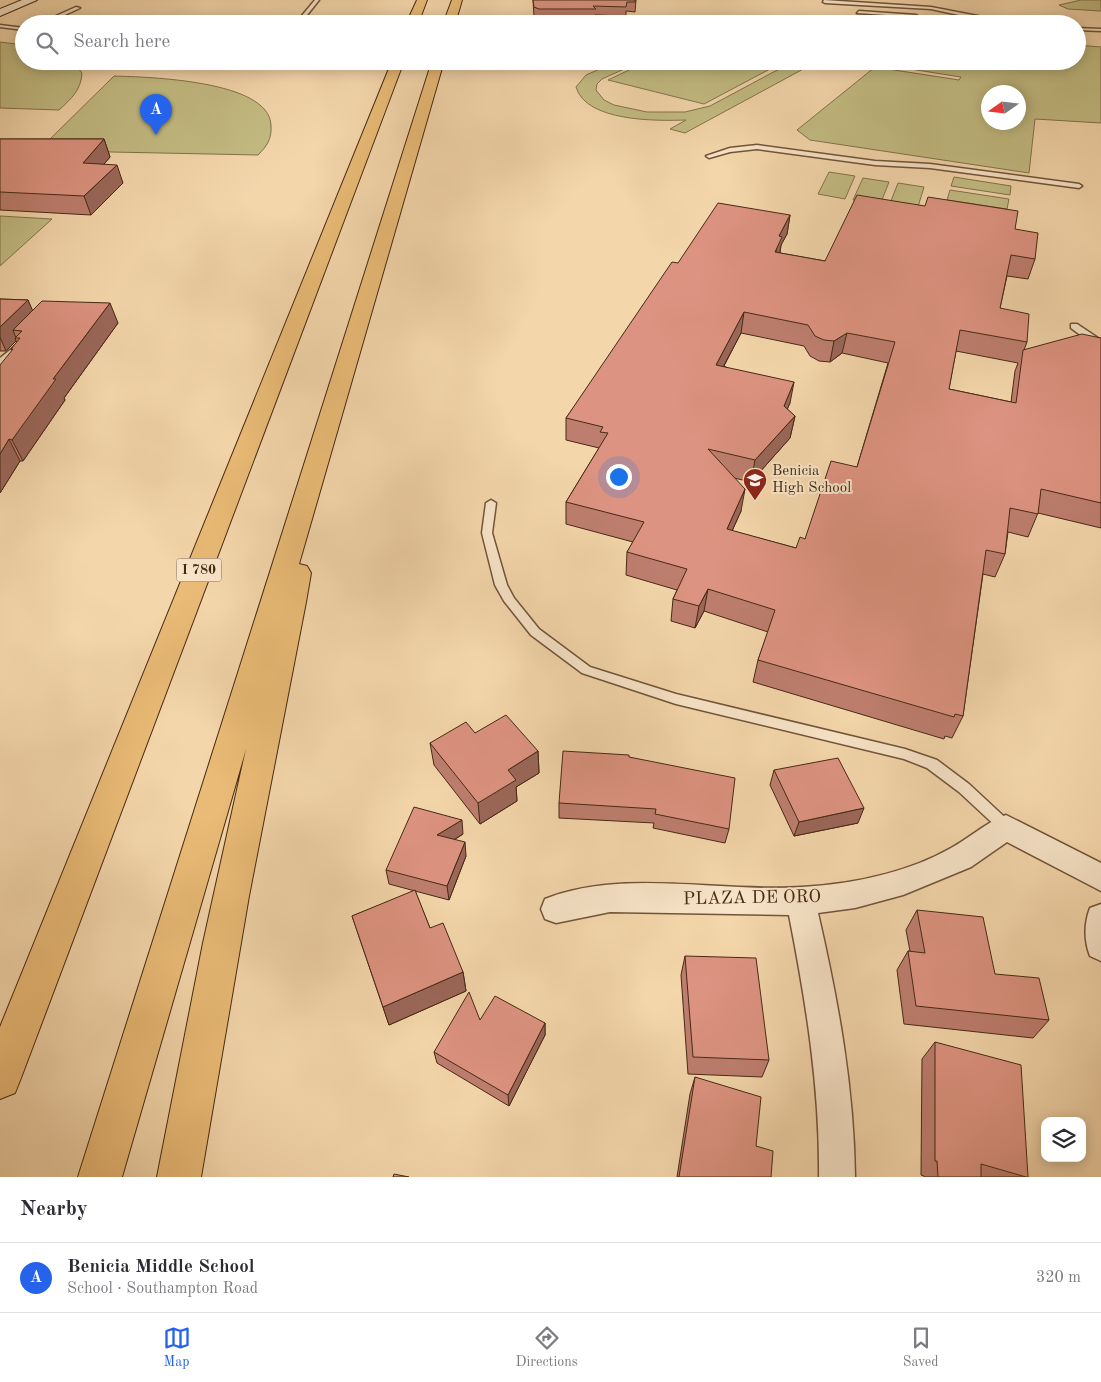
<!DOCTYPE html>
<html lang="en">
<head>
<meta charset="utf-8">
<style>
	body { margin:0; font-family:"Old Standard TT",serif; background:#f7f7f7; color:#2b2b33 }
	.controls { position:absolute; right:15px; bottom:15px; display:grid; overflow:hidden; border-radius:10px; box-shadow:0 2px 12px #0003 }
	.controls button { width:45px; height:45px; display:grid; place-items:center; padding:0; border:0; border-bottom:1px solid #e1e1e2; background:#fff; color:#2b2b33; font:25px sans-serif }
	.compass { position:absolute; left:981px; top:85px; width:45px; height:45px; border-radius:50%; background:#fff; box-shadow:0 2px 12px #0003; rotate:256deg }
	.you { position:absolute; left:618px; top:476px; width:18px; height:18px; margin:-12px; border:4px solid #fff; border-radius:50%; background:#1a73e8; box-shadow:0 0 0 8px #1a73e833 }
	.badge { display:grid; place-items:center; width:32px; height:32px; border-radius:50%; background:#2563eb; color:#fff; font-size:16px; font-weight:700 }
	.pin { position:absolute; translate:-50% -41px; filter:drop-shadow(0 1px 2px #0008) }
	.pin::after { content:''; position:absolute; top:26px; width:18px; height:15px; background:inherit; clip-path:polygon(0 0,100% 0,50% 100%) }
	.list { margin:0; padding:0; list-style:none }
	h2 { display:flex; justify-content:space-between; align-items:center; height:65px; margin:0; padding:0 20px; font-size:21px }
	h2 small { font-size:16px; font-weight:400; color:#7c7c81 }
	.list li { display:grid; grid-template-columns:32px 1fr auto; gap:15px; align-items:center; box-sizing:border-box; height:70px; padding:0 20px; border-top:1px solid #e1e1e2 }
	.list b { display:block; font-size:19px; white-space:nowrap }
	.list p { margin:0; font-size:16px; white-space:nowrap; color:#7c7c81 }
	.list em { font-size:16px; font-style:normal; color:#7c7c81 }
	.icon { flex:none; width:28px; height:28px; fill:none; stroke:currentColor; stroke-width:2; stroke-linecap:round; stroke-linejoin:round }
	.map { position:relative; flex:none; width:1101px; height:1177px; overflow:hidden }
	.search { position:absolute; background:#fff; box-shadow:0 2px 12px #0003; left:15px; right:15px; top:15px; height:55px; display:flex; align-items:center; gap:12px; box-sizing:border-box; padding:0 18px; border-radius:28px; color:#7c7c81; font-size:19px }
	.sheet { height:135px; background:#fff }
	nav { display:flex; justify-content:space-around; align-items:center; box-sizing:border-box; height:70px; border-top:1px solid #e1e1e2; background:#fff; font-size:14px; color:#7c7c81 }
	nav a { display:grid; justify-items:center; gap:2px }
	nav .on { color:#2563eb }
	.map>svg:first-child { display:block }
</style>
</head>
<body>
<div class="map">
<svg width="1101" height="1177" viewBox="0 0 1101 1177">
	<rect width="100%" height="100%" fill="#f4d6ab"/>
	<filter id="stains"><feTurbulence type="fractalNoise" baseFrequency=".004" numOctaves="4"/><feColorMatrix values="0 0 0 0 .2 0 0 0 0 .09 0 0 0 0 .02 0 0 0 .5 -.17"/></filter>
	<radialGradient id="worn" r=".72"><stop offset=".6" stop-color="#630" stop-opacity="0"/><stop offset="1" stop-color="#630" stop-opacity=".3"/></radialGradient>
	<g fill="#c3bc83" stroke="#84724b" fill-rule="evenodd">
		<polygon points="1081,0 1101,0 1101,11 1068,9 1059,5"/>
		<path d="M 0,42 L 24,45 L 24,61 L 74,63 L 82,73 C 81,90 72,98 59,110 L 0,108 Z"/>
		<path d="M 1077,45 L 1101,47 L 1101,123 L 1035,119 L 1029,173 L 810,140 L 797,130 L 875,67 L 959,80 L 961,77 L 904,68 L 900,65 L 903,61 L 1077,61 ZM 988,92 L 1018,92 L 1018,122 L 988,122 Z"/>
		<path d="M 618,61 L 642,61 L 602,79 L 597,84 L 596,90 L 604,100 L 614,105 L 647,112 L 685,112 L 710,106 L 794,61 L 818,61 L 685,133 L 670,129 L 686,120 C 657,121 586,122 576,87 L 586,75 Z"/>
		<polygon points="648,61 785,61 704,104 608,80"/>
		<path d="M 114,76 C 147,77 269,80 271,125 C 272,139 267,146 258,155 L 62,151 L 47,142 Z"/>
		<polygon points="829,172 855,176 845,199 818,194"/>
		<polygon points="954,177 1011,186 1010,195 951,186"/>
		<polygon points="863,178 889,182 880,205 853,200"/>
		<polygon points="898,183 924,187 917,210 889,206"/>
		<polygon points="950,190 1009,199 1007,209 947,200"/>
		<polygon points="0,216 52,219 0,266"/>
	</g>
	<g fill="none" stroke-linecap="round" stroke-linejoin="round">
		<g stroke="#725439" stroke-width="3">
			<g id="lane">
				<polygon points="315,0 319,0 300,24 295,24"/>
				<polygon points="824,0 931,7 1019,24 996,23 931,9 825,3 823,2"/>
				<polygon points="76,7 80,8 45,24 38,24"/>
				<polygon points="859,11 916,15 918,16 916,17 857,13"/>
				<polygon points="167,18 171,19 163,24 157,24"/>
				<polygon points="0,25 24,28 24,30 0,27"/>
				<polygon points="1077,28 1101,29 1101,31 1077,30"/>
				<polygon points="757,145 875,161 930,164 1079,184 1082,186 1079,188 930,168 875,165 757,149 730,152 709,158 706,156 730,148"/>
				<polygon points="1071,324 1077,324 1101,340 1101,346 1087,340 1071,328"/>
				<polygon points="18,344 22,347 21,349 0,365 0,358"/>
				<polygon points="491,500 496,503 492,533 507,585 514,598 539,629 590,667 676,694 905,749 937,760 969,784 1011,823 1013,827 1011,831 1006,833 1001,831 959,792 927,768 904,759 676,704 582,673 531,635 504,601 495,585 482,533 486,503"/>
			</g>
		</g>
		<g stroke="#725439" stroke-width="3">
			<g id="street">
				<path d="M 1006,815 L 1101,863 L 1101,891 L 1007,842 L 971,867 L 903,895 L 855,908 L 818,913 C 838,1000 854,1087 855,1177 L 819,1177 C 820,1088 806,1002 789,915 L 610,912 L 556,923 L 545,919 L 541,909 L 545,899 C 624,868 719,893 802,887 C 851,884 907,873 951,848 C 970,838 986,822 1006,815 Z"/>
				<path d="M 1101,904 L 1101,961 L 1090,956 C 1084,941 1084,923 1090,908 Z"/>
			</g>
		</g>
		<g stroke="#462913" stroke-width="2">
			<polygon id="secondary" points="22,0 37,0 0,16 0,9"/>
		</g>
		<g stroke="#462913" stroke-width="2">
			<g id="highway">
				<polygon points="417,0 427,0 418,24 406,24"/>
				<polygon points="452,0 462,0 455,24 443,24"/>
				<polygon points="392,61 404,61 21,1078 15,1093 0,1099 0,1027"/>
				<polygon points="432,61 444,61 299,564 307,566 311,573 306,602 249,896 201,1177 157,1177 203,943 246,749 122,1177 78,1177"/>
			</g>
		</g>
		<use href="#lane" fill="#f8e4c8" fill-rule="evenodd"/>
		<use href="#street" fill="#f8e4c8" fill-rule="evenodd"/>
		<use href="#secondary" fill="#f8e4c8" fill-rule="evenodd"/>
		<use href="#highway" fill="#eabb76" fill-rule="evenodd"/>
	</g>
	<g fill="#be7e6f" stroke="#462913" fill-rule="evenodd">
		<polygon points="533,0 636,0 635,12 626,11 626,16 595,15 595,18 539,19 534,17"/>
		<polygon points="0,139 104,139 110,157 104,164 123,183 91,215 0,210"/>
		<path d="M 790,215 L 787,234 L 781,245 L 780,253 L 825,261 L 1015,229 L 1035,259 L 1028,279 L 1007,276 L 1000,308 L 1027,342 L 1024,350 L 1101,338 L 1101,528 L 1038,513 L 1028,537 L 1008,532 L 1005,554 L 995,577 L 983,574 L 963,716 L 952,738 L 945,736 L 944,739 L 753,682 L 758,660 L 768,632 L 704,611 L 695,628 L 671,621 L 673,599 L 677,590 L 626,575 L 627,552 L 633,542 L 566,524 L 566,502 L 599,448 L 566,440 L 566,418 L 678,263 ZM 741,333 L 804,346 L 810,356 L 819,361 L 830,362 L 842,353 L 888,363 L 857,467 L 805,539 L 796,548 L 732,531 L 741,511 L 734,478 L 751,482 L 790,438 L 795,416 L 787,409 L 790,403 L 724,366 ZM 956,351 L 1018,363 L 1015,371 L 1011,402 L 949,389 Z"/>
		<polygon points="0,299 28,300 32,310 118,323 64,398 65,400 23,461 20,461 0,493 12,351 11,349 17,342 16,341 6,351 0,351"/>
		<polygon points="475,733 538,751 539,773 516,787 517,801 480,824 434,765 430,743"/>
		<polygon points="629,757 729,829 725,843 653,828 654,823 559,818 559,803"/>
		<polygon points="774,770 858,823 794,836 770,785"/>
		<polygon points="463,834 454,840 466,856 449,900 415,891 430,928 463,972 466,991 389,1025 352,916 415,891 389,884 386,870"/>
		<polygon points="917,910 995,974 1049,1020 1033,1038 904,1024 897,970 908,951 910,951 906,930"/>
		<polygon points="685,956 769,1060 762,1077 688,1074 681,975"/>
		<polygon points="480,1020 545,1023 545,1035 509,1106 437,1063 434,1052"/>
		<polygon points="935,1042 1028,1177 924,1177 924,1176 921,1175 922,1059"/>
		<polygon points="695,1077 756,1146 771,1177 677,1177 690,1094"/>
	</g>
	<g fill="#9b675a" stroke="#462913">
		<polygon points="104,139 110,157 89,182 83,163"/>
		<polygon points="117,165 123,183 91,215 84,196"/>
		<polygon points="790,215 787,234 781,245 779,257 772,272 779,236"/>
		<polygon points="28,300 37,321 22,331 13,330 16,338 15,338 16,341 6,351 0,337 0,327"/>
		<polygon points="110,303 118,323 64,398 65,400 23,461 12,440 53,379"/>
		<polygon points="744,312 741,333 713,386 716,365"/>
		<polygon points="847,333 842,353 830,362 834,341"/>
		<polygon points="794,382 790,403 779,428 784,406"/>
		<polygon points="795,416 790,438 751,482 755,460"/>
		<polygon points="9,439 20,461 0,493 0,454"/>
		<polygon points="745,489 741,511 723,551 727,529"/>
		<polygon points="708,589 704,611 695,628 699,606"/>
		<polygon points="538,751 539,773 516,787 517,801 480,824 478,803 508,770"/>
		<polygon points="864,808 858,823 794,836 799,822"/>
		<polygon points="462,820 463,834 439,849 437,835"/>
		<polygon points="465,842 466,856 449,900 447,886"/>
		<polygon points="463,972 466,991 389,1025 383,1007"/>
		<polygon points="545,1023 545,1035 509,1106 508,1095"/>
	</g>
	<g fill="#dd9381" stroke="#462913" fill-rule="evenodd">
		<polygon points="533,0 635,0 635,2 627,2 626,7 593,6 596,9 539,9 534,7"/>
		<polygon points="0,139 104,139 83,163 117,165 84,196 0,192"/>
		<path d="M 857,195 L 925,206 L 928,197 L 1018,211 L 1015,229 L 1038,233 L 1035,259 L 1011,255 L 1000,308 L 1029,314 L 1027,342 L 960,330 L 949,389 L 1016,403 L 1023,350 L 1082,334 L 1101,338 L 1101,503 L 1041,489 L 1038,514 L 1010,508 L 1005,554 L 986,550 L 963,716 L 955,714 L 954,717 L 758,660 L 775,610 L 708,589 L 699,606 L 673,599 L 687,569 L 627,552 L 644,522 L 566,502 L 608,433 L 600,432 L 603,427 L 566,418 L 672,262 L 678,263 L 718,203 L 790,215 L 779,236 L 782,237 L 775,252 L 825,261 ZM 744,312 L 808,325 L 815,336 L 824,340 L 834,341 L 847,333 L 895,342 L 857,467 L 831,461 L 805,539 L 800,537 L 796,548 L 727,529 L 745,489 L 708,449 L 755,460 L 795,416 L 784,406 L 794,382 L 716,365 Z"/>
		<polygon points="0,299 28,300 0,327"/>
		<polygon points="42,301 110,303 53,379 56,379 12,440 9,439 0,454 0,365 13,349 11,349 20,338 15,338 22,331 13,330"/>
		<polygon points="506,715 538,751 508,770 516,780 478,803 430,743 466,722 475,733"/>
		<polygon points="563,751 629,755 629,757 735,778 729,829 655,814 656,809 559,803"/>
		<polygon points="838,758 864,808 799,822 774,770"/>
		<polygon points="414,807 462,820 437,835 465,842 447,886 386,870"/>
		<polygon points="415,890 430,928 443,923 463,972 383,1007 352,916"/>
		<polygon points="917,910 983,917 995,974 1039,978 1049,1020 916,1006 908,951 925,953"/>
		<polygon points="685,956 756,958 769,1060 693,1057"/>
		<polygon points="469,992 480,1020 495,996 545,1023 508,1095 434,1052"/>
		<polygon points="935,1042 1021,1065 1028,1177 1026,1177 981,1164 981,1177 938,1177 937,1161 935,1161"/>
		<polygon points="695,1077 761,1097 756,1146 773,1151 771,1177 679,1177"/>
		<polygon points="394,1174 409,1177 393,1177"/>
	</g>
	<defs>
		<g id="school-pin" transform="scale(1.25)"><path d="M0 17L-7.5 6A9.5 9.5 0 1 1 7.5 6Z" fill="#8f2418" stroke="#f8e4c8"/><path d="M0-5L7-2L0 1L-7-2ZM-4 1L0 2.5L4 1V4Q0 6-4 4Z" fill="#fff"/></g>
	</defs>
	<g fill-rule="evenodd">
		<use href="#school-pin" x="755" y="480"/>
	</g>
	<g text-anchor="middle" dominant-baseline="central" stroke-width="4" stroke-linejoin="round" paint-order="stroke">
		<rect fill="#f8e4c8" stroke="#7b6149" stroke-width="1" x="176.5" y="558.5" width="45" height="23" rx="4"/>
		<g font-size="14" font-weight="bold" fill="#462913">
			<text x="199" y="570">I 780</text>
		</g>
		<g font-size="15" fill="#462913" stroke="#f8e4c8" text-anchor="start">
			<text x="772" y="471">Benicia<tspan x="772" dy="17">High School</tspan></text>
		</g>
		<g font-size="18" fill="#462913" stroke="#f8e4c8">
			<text transform="translate(752 898) rotate(-1)">PLAZA DE ORO</text>
		</g>
	</g>
	<rect width="100%" height="100%" filter="url(#stains)"/>
	<rect width="100%" height="100%" fill="url(#worn)"/>
</svg>
<div class="controls">
<button><svg class="icon" aria-label="layers" viewBox="0 0 24 24"><path d="M12 4l9 5-9 5-9-5zM3 14l9 5 9-5"/></svg></button>
</div>
<svg class="compass" viewBox="-18 -18 36 36"><path d="M0-13l5 13h-10z" fill="#e53935"/><path d="M0 13l5-13h-10z" fill="#7c7c81"/></svg>
<div class="you"></div>
<div class="pin badge" style="left:156px;top:135px">A</div>
<div class="search"><svg class="icon" aria-label="search" viewBox="0 0 24 24"><circle cx="10" cy="10" r="6"/><path d="M15 15l6 6"/></svg>Search here</div>
</div>
<section class="sheet">
<h2>Nearby<small></small></h2>
<ul class="list">
<li><span class="badge">A</span><div><b>Benicia Middle School</b><p>School · Southampton Road</p></div><em>320 m</em></li>
</ul>
</section>
<nav>
<a class="on"><svg class="icon" aria-label="map" viewBox="0 0 24 24"><path d="M3 6l6-2 6 2 6-2v14l-6 2-6-2-6 2zM9 4v14M15 6v14"/></svg>Map</a>
<a><svg class="icon" aria-label="directions" viewBox="0 0 24 24"><path d="M12 3l9 9-9 9-9-9zM9 14v-3h6M13 9l2 2-2 2"/></svg>Directions</a>
<a><svg class="icon" aria-label="saved" viewBox="0 0 24 24"><path d="M7 4h10v16l-5-4-5 4z"/></svg>Saved</a>
</nav>
</body>
</html>
